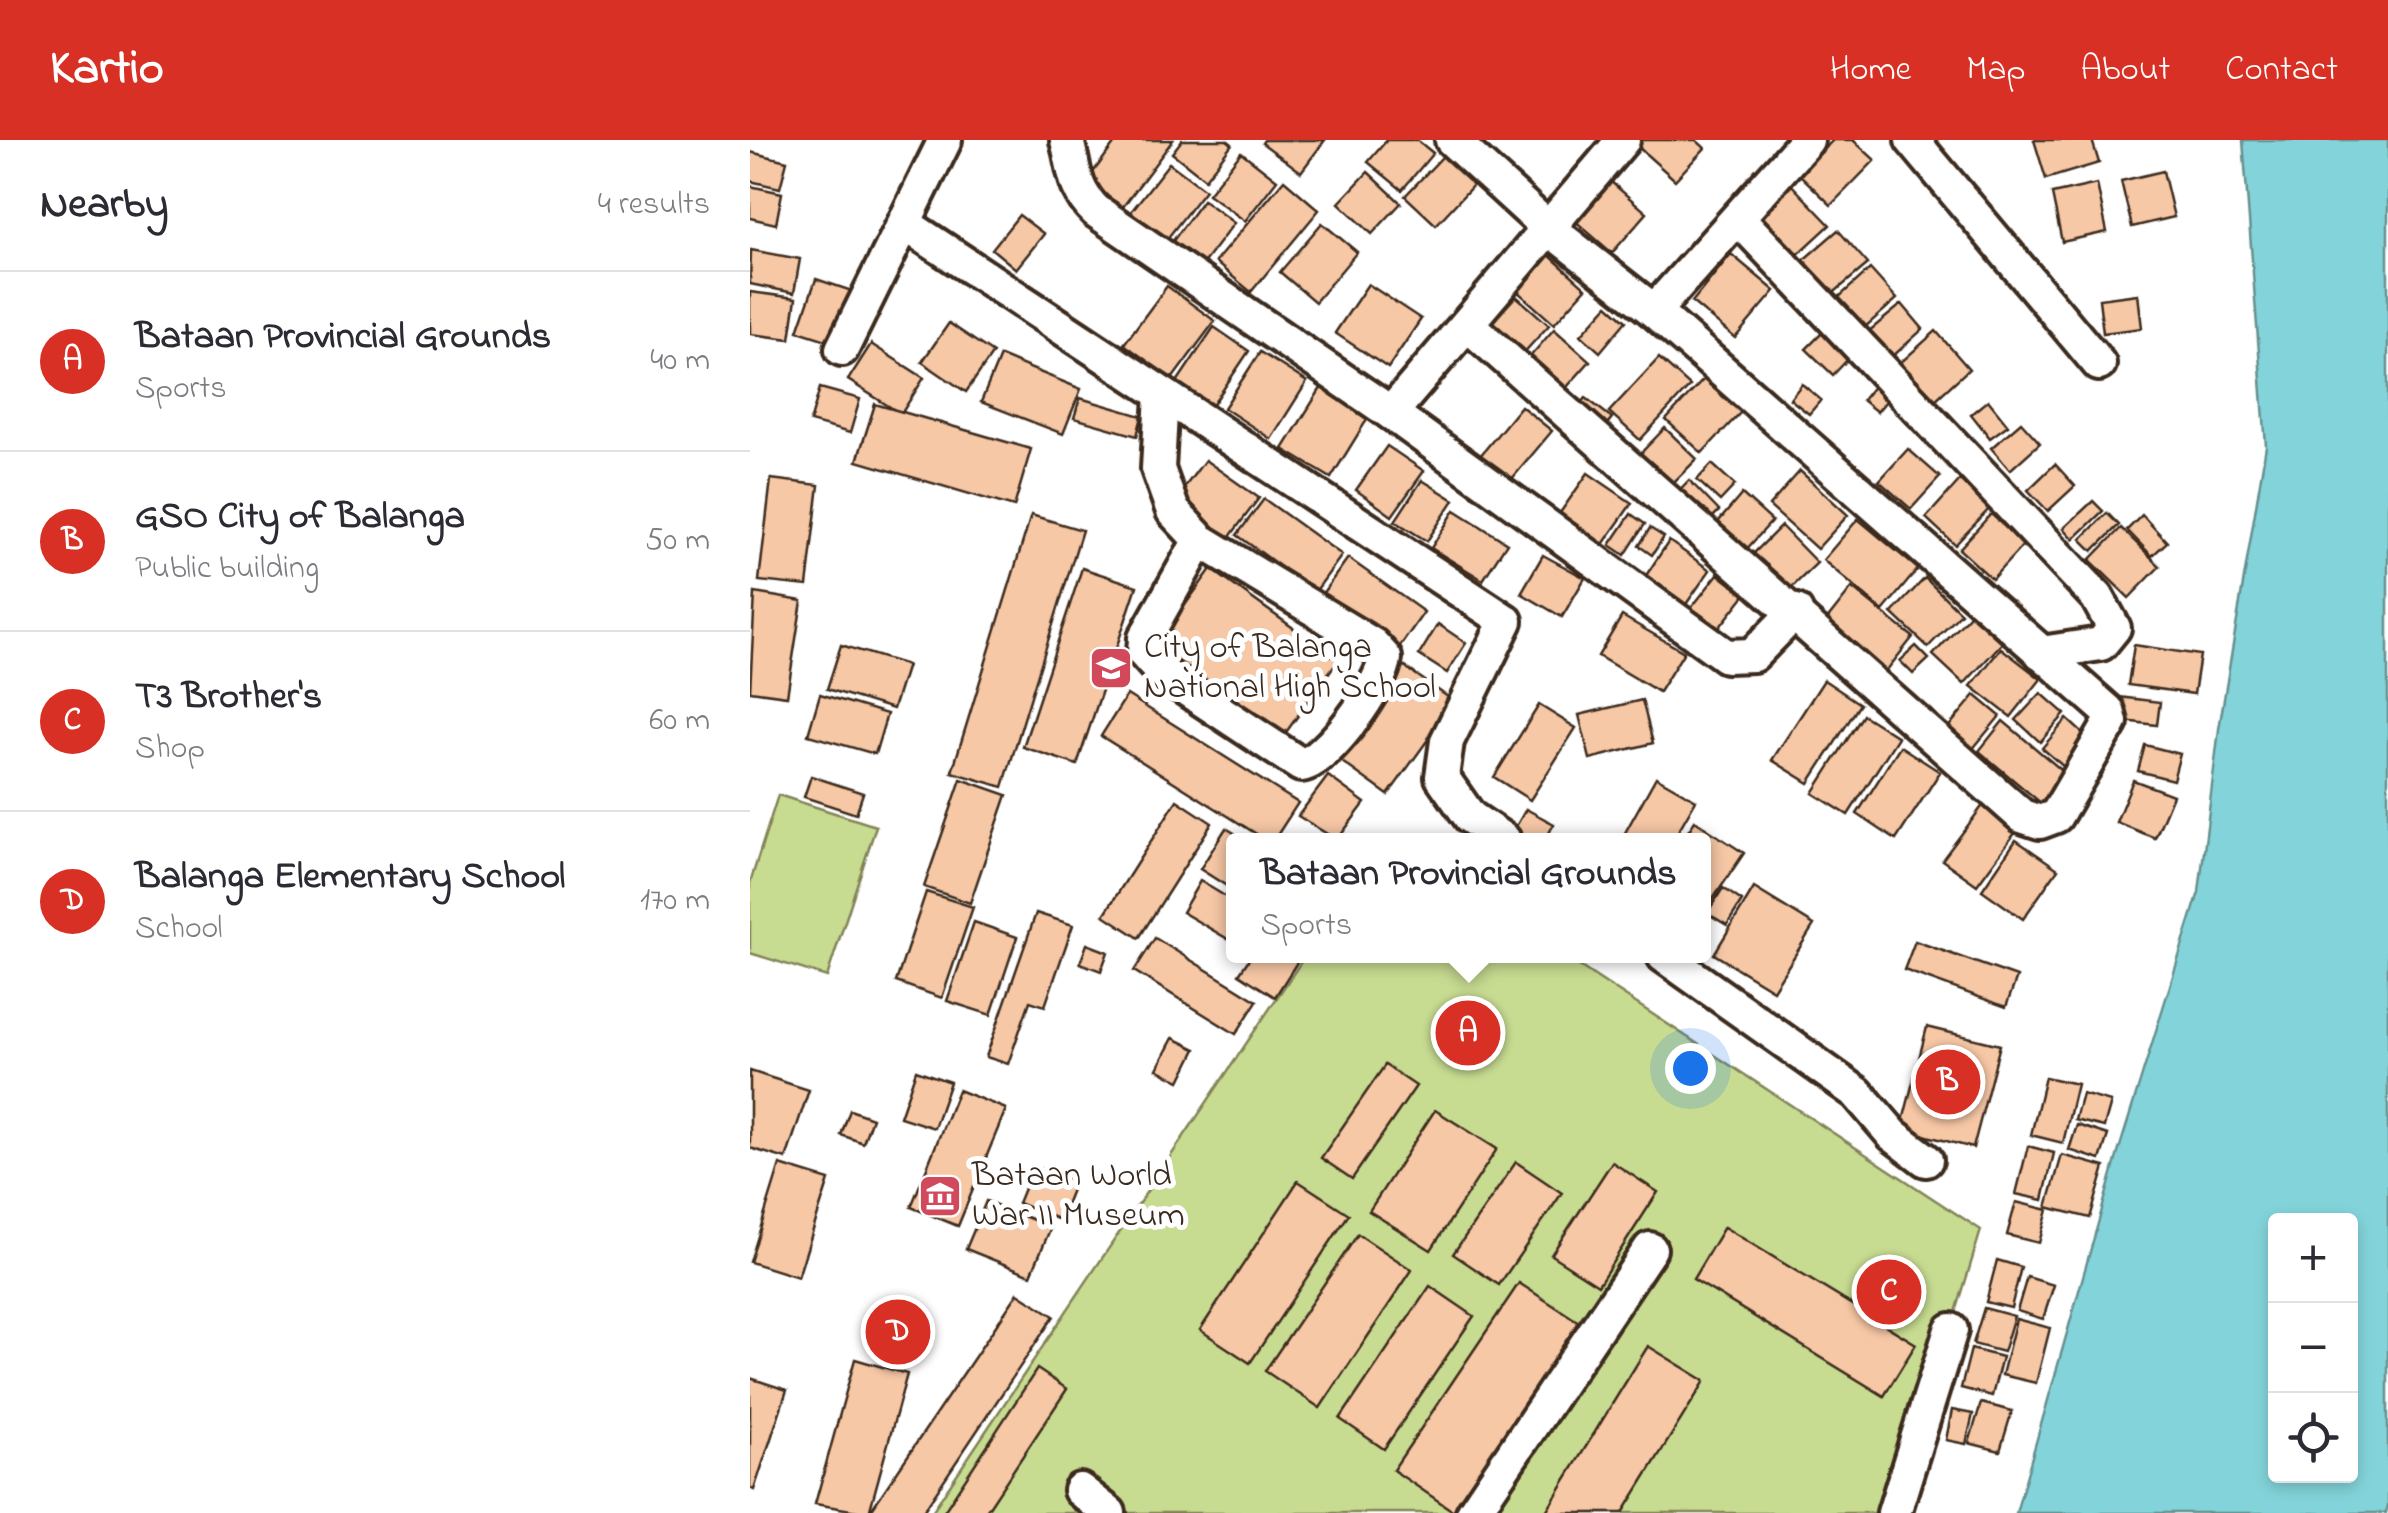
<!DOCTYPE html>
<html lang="en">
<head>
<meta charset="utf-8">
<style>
	body { margin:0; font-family:"Indie Flower",sans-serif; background:#f7f7f7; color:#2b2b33 }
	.controls { position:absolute; right:30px; bottom:30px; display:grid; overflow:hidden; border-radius:10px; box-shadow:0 5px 15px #0003 }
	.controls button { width:90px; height:90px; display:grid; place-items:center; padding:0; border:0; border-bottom:2px solid #e1e1e2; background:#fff; color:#2b2b33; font:50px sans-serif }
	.you { position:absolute; left:940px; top:928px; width:35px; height:35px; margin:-25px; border:8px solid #fff; border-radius:50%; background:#1a73e8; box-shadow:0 0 0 15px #1a73e833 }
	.badge { display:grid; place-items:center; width:65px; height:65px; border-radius:50%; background:#d93025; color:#fff; font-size:32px; font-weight:700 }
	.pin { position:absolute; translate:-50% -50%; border:5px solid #fff; box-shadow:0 2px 10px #0006 }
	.popup { position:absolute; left:476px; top:693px; width:485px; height:130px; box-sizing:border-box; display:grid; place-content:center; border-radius:10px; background:#fff; filter:drop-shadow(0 2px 8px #0005); font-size:32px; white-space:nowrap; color:#7c7c81 }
	.popup b { font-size:38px; color:#2b2b33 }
	.popup::after { content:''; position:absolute; left:50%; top:100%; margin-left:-20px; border:20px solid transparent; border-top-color:#fff }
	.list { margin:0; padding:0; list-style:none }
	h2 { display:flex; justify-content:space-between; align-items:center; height:130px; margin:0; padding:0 40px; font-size:42px }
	h2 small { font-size:32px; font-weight:400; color:#7c7c81 }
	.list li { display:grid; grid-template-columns:65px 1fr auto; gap:30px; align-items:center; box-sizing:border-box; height:180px; padding:0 40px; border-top:2px solid #e1e1e2 }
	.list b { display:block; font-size:38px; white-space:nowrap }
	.list p { margin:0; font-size:32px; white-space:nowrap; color:#7c7c81 }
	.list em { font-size:32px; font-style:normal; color:#7c7c81 }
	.icon { flex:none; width:55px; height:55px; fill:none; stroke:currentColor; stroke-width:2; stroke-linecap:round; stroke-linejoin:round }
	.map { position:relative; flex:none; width:1638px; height:1373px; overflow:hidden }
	header { display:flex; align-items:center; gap:60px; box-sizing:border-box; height:140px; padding:0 50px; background:#d93025; color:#fff }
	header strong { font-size:48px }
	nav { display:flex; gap:55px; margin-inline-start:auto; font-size:35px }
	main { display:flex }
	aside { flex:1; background:#fff }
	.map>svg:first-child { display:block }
</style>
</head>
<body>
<header>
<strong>Kartio</strong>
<nav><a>Home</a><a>Map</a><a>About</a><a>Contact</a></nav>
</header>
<main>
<aside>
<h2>Nearby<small>4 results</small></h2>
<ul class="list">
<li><span class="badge">A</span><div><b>Bataan Provincial Grounds</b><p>Sports</p></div><em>40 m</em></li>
<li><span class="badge">B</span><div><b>GSO City of Balanga</b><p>Public building</p></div><em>50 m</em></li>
<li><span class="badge">C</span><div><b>T3 Brother's</b><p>Shop</p></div><em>60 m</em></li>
<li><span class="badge">D</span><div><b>Balanga Elementary School</b><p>School</p></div><em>170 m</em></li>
</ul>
</aside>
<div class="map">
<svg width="1638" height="1373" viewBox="0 0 1638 1373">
	<rect width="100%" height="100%" fill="#fff"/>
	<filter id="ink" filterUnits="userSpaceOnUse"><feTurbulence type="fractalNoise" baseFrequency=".01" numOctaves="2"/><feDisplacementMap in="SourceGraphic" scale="20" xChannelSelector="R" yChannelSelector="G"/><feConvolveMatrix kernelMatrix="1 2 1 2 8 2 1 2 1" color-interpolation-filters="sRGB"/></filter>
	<g filter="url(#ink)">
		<g fill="#c8dc91" stroke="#828358" stroke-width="2.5">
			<polygon points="28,655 126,686 77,837 0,813 0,743"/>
			<polygon points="555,816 814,816 1231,1090 1145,1373 181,1373"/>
		</g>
		<path fill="#83d4da" stroke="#66908f" stroke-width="2.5" fill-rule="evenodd" d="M 1493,0 L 1638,0 L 1638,1366 L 1636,1373 L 1266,1373 L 1368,1013 L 1449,752 L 1469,589 L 1516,306 ZM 1526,1080 L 1600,1080 L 1600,1336 L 1526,1336 Z"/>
		<g fill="#f7c8a6" stroke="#3b2a1e" stroke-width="2.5">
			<polygon points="367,0 423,0 369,72 333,46"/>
			<polygon points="432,0 477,0 482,4 455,39 422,13"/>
			<polygon points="514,0 575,0 551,32 512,3"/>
			<polygon points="637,0 667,0 683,13 652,50 618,22"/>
			<polygon points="892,0 946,0 955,8 925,40 887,6"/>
			<polygon points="1083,0 1103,0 1125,20 1081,65 1050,35"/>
			<polygon points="1284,0 1342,0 1349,23 1296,39"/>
			<polygon points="0,12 37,21 30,48 0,41"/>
			<polygon points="491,12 527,40 495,81 458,54"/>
			<polygon points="694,15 724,44 686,85 655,56"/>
			<polygon points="419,23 455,50 416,100 380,73"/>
			<polygon points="1413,31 1424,77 1382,87 1371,41"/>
			<polygon points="618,32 651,63 622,94 589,63"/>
			<polygon points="534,40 569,70 501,152 465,122"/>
			<polygon points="859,40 897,73 862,113 824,80"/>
			<polygon points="1037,40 1080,85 1043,119 1002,74"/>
			<polygon points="1347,44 1357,92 1312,102 1302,54"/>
			<polygon points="0,46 32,53 26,84 0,78"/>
			<polygon points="453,60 484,83 452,125 422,102"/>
			<polygon points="269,75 294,94 266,129 242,109"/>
			<polygon points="572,83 607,112 565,162 530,132"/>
			<polygon points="1088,90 1118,124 1080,156 1051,122"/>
			<polygon points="1,110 50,119 44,153 0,144"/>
			<polygon points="981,114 1025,151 985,198 942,162"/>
			<polygon points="799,115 836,148 804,184 767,151"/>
			<polygon points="1120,129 1147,159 1114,188 1088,158"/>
			<polygon points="66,139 105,152 89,204 48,191"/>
			<polygon points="618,144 671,179 638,228 585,193"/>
			<polygon points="417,146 465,181 422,239 374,204"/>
			<polygon points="0,152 46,158 40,199 0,194"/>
			<polygon points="1388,154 1392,188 1353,193 1349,159"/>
			<polygon points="766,156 799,185 769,218 736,189"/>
			<polygon points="1152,164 1173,189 1141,218 1118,192"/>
			<polygon points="858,165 876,181 850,212 831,195"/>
			<polygon points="199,183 243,213 216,252 172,222"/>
			<polygon points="464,187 499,211 462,266 427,242"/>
			<polygon points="804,189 840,221 808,257 772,226"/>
			<polygon points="1186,191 1219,229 1183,262 1149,224"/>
			<polygon points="1072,193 1099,218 1083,235 1056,209"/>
			<polygon points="121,204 174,238 151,274 98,240"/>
			<polygon points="510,212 557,242 521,299 474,268"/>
			<polygon points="250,216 331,249 313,294 231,262"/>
			<polygon points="909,218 940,246 890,300 859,272"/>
			<polygon points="955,238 991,272 952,313 916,280"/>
			<polygon points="1052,244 1071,260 1059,274 1040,259"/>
			<polygon points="1125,244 1140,256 1127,272 1112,260"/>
			<polygon points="70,248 110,259 100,293 60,282"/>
			<polygon points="571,248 618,278 581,338 533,309"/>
			<polygon points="330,258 392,276 387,296 324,278"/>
			<polygon points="836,258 862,278 849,294 823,274"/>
			<polygon points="1238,260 1258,285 1240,298 1221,274"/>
			<polygon points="125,264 281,309 264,367 107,321"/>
			<polygon points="771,266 802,291 755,347 725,322"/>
			<polygon points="1271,282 1290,303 1260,330 1241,308"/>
			<polygon points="915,288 947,319 919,347 887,317"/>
			<polygon points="637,306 674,331 642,376 606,350"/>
			<polygon points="1158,309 1190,337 1161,369 1129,341"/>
			<polygon points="455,320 509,358 479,398 425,360"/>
			<polygon points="962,324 985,345 970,361 947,340"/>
			<polygon points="1305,324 1325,346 1298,371 1278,350"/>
			<polygon points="1050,331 1098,375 1067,409 1019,366"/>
			<polygon points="838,333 882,363 849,410 805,380"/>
			<polygon points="21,339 69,345 57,446 9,441"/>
			<polygon points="672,340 704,360 677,401 645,381"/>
			<polygon points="939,340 969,371 954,386 923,357"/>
			<polygon points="1210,340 1240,368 1205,405 1176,378"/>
			<polygon points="992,354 1022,381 993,413 964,387"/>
			<polygon points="514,359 592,415 565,452 487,395"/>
			<polygon points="1343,361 1353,371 1324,399 1314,388"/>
			<polygon points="705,370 757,403 733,440 681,408"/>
			<polygon points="1357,373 1369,385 1343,411 1331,399"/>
			<polygon points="881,374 895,384 875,415 860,405"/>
			<polygon points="1241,374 1274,404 1242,439 1209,409"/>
			<polygon points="281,375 332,390 253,647 202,632"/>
			<polygon points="1392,375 1417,402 1402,416 1377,390"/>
			<polygon points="1108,379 1168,429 1133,471 1073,420"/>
			<polygon points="1031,386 1067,423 1035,454 1000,417"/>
			<polygon points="900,388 914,397 902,415 889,406"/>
			<polygon points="1371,388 1410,426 1379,458 1340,420"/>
			<polygon points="919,401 960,430 932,470 891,443"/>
			<polygon points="793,415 835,438 812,477 771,453"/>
			<polygon points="598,418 674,472 649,508 572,454"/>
			<polygon points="332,428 387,446 327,625 273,607"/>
			<polygon points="461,429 588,520 529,602 402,511"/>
			<polygon points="968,434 995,455 965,493 938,472"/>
			<polygon points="1175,438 1211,473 1178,507 1142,473"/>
			<polygon points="1102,448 1163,497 1133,535 1072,486"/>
			<polygon points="5,453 52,461 37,556 0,551"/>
			<polygon points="1221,474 1252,503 1214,544 1183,515"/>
			<polygon points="872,476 934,512 909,552 848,516"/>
			<polygon points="688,484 716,503 697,533 669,515"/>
			<polygon points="91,505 157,525 143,569 77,549"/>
			<polygon points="1384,505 1450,515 1444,554 1378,545"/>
			<polygon points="1166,506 1179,519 1163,534 1150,521"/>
			<polygon points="1251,508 1291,539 1261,577 1221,546"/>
			<polygon points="651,524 705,562 638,655 585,617"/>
			<polygon points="1074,540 1110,564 1059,643 1022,620"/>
			<polygon points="1291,553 1315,574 1290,602 1266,580"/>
			<polygon points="70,554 137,574 125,614 58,595"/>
			<polygon points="377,555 548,663 524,700 516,700 351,596"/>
			<polygon points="1225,555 1250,576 1221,611 1196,590"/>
			<polygon points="1369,557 1410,562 1407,585 1366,580"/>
			<polygon points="892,560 903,603 840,619 829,575"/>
			<polygon points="789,565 826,588 780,660 744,637"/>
			<polygon points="1113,575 1148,597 1098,675 1063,653"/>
			<polygon points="1317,579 1340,600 1315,628 1292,608"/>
			<polygon points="1253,581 1316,634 1292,664 1229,611"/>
			<polygon points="1395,605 1430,614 1423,640 1388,631"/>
			<polygon points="1150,606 1190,632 1146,700 1107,674"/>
			<polygon points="61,636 113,653 106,674 54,657"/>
			<polygon points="578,636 615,663 587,700 548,676"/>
			<polygon points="906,637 946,660 923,700 871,700"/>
			<polygon points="211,639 257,655 220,763 174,747"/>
			<polygon points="1383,640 1423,655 1405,698 1366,682"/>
			<polygon points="427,660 462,683 389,798 354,775"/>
			<polygon points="1234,664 1268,689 1227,745 1192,720"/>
			<polygon points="776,669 804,684 795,700 760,697"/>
			<polygon points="945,681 994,713 953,774 953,700 932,700"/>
			<polygon points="476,688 496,700 483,700 483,750 450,729"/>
			<polygon points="1266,700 1308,729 1273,779 1232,750"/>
			<polygon points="450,741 483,761 483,802 432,772"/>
			<polygon points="973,748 992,761 977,785 957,773"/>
			<polygon points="1004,748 1064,785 1023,850 964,814"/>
			<polygon points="176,752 223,767 192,858 146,842"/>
			<polygon points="286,773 323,785 295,866 280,861 258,924 236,917"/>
			<polygon points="224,782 267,797 241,875 197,861"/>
			<polygon points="405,798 507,861 486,894 384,831"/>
			<polygon points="1165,801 1267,837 1256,867 1154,830"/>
			<polygon points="337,804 358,812 351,831 330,823"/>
			<polygon points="501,816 551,816 525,857 489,834"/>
			<polygon points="1177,887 1250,905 1223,1008 1151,989"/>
			<polygon points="423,898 446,909 430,941 407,929"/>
			<polygon points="635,925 666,946 602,1039 571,1018"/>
			<polygon points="166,930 200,942 184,988 150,977"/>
			<polygon points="0,931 59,950 36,1019 0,1008"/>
			<polygon points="1295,937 1327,944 1313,1003 1281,995"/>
			<polygon points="208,950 256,969 208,1086 161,1067"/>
			<polygon points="1332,954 1361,962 1354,987 1325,980"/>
			<polygon points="100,970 122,978 113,1003 91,995"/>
			<polygon points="685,970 747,1009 681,1110 619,1071"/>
			<polygon points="1327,985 1358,995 1350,1020 1319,1010"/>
			<polygon points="1278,1006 1304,1013 1293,1060 1266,1054"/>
			<polygon points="1312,1015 1355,1027 1340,1078 1297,1067"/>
			<polygon points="766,1022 812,1053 749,1145 703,1114"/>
			<polygon points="862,1022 908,1052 848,1145 801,1115"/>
			<polygon points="30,1025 79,1040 48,1137 0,1122"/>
			<polygon points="283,1026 325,1042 310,1080 268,1063"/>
			<polygon points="548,1041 599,1074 500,1223 450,1190"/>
			<polygon points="236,1061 301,1087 281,1135 216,1109"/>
			<polygon points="1266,1062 1298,1070 1289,1103 1257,1095"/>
			<polygon points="974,1087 1166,1204 1134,1256 943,1139"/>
			<polygon points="608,1094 662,1130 570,1268 515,1231"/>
			<polygon points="1247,1120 1271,1127 1261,1168 1236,1162"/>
			<polygon points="1277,1137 1304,1145 1293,1179 1267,1171"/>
			<polygon points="769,1143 829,1182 703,1371 643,1330"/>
			<polygon points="680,1146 724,1176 634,1309 590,1279"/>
			<polygon points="268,1153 304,1176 172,1373 119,1373"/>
			<polygon points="1234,1168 1264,1176 1253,1212 1223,1204"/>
			<polygon points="1266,1179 1300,1188 1286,1243 1252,1235"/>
			<polygon points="898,1206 955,1241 873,1373 795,1373"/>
			<polygon points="1221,1209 1252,1217 1242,1256 1211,1248"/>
			<polygon points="105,1219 157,1234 119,1373 65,1364"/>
			<polygon points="287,1229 317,1249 235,1373 193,1373"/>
			<polygon points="0,1238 37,1250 4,1350 0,1348"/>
			<polygon points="1231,1263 1262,1271 1250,1311 1219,1303"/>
			<polygon points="1202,1270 1223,1274 1216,1304 1196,1300"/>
		</g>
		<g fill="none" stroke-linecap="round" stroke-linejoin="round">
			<g stroke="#3b2a1e" stroke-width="40">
				<g id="minor">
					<path d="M 317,0 C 325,30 323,49 346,71 L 641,273 L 976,516 L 1003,515 L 1046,471"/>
					<polyline points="702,0 798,88 904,171 1358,571 1361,582 1306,676 1290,682 1272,676 717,184"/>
					<polyline points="1162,0 1349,224"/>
					<polyline points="989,79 1347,457 1364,488 1351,504 1291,513"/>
					<polyline points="155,84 756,481 697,601 692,637 720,677 754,700"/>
					<polyline points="904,171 1057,0"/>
					<polyline points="92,209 195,0"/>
					<path d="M 412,254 L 408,329 L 423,371 L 450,400 L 623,505 L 635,518 C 633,544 577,622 551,625 L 412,533 L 394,513 L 395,498 L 450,400"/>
					<polyline points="641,273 873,0"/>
					<polyline points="914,816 1107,953 1143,995 1176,1020"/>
					<polyline points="330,1350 359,1373"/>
					<polyline points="723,1373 900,1109"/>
					<polyline points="1144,1373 1201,1190"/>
				</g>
			</g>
			<use href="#minor" stroke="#fff" stroke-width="32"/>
		</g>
	</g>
	<defs>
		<g id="school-square" transform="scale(2.25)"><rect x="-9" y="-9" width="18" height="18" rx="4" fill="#d1495b" stroke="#fff"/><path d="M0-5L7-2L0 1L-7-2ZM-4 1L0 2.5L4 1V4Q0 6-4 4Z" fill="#fff"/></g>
		<g id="museum-square" transform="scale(2.25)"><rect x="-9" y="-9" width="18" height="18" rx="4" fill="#d1495b" stroke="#fff"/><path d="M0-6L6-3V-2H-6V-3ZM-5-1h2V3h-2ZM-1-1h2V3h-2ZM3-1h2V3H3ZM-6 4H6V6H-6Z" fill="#fff"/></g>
	</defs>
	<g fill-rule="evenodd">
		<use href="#school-square" x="361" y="528"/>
		<use href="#museum-square" x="190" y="1056"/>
	</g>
	<g text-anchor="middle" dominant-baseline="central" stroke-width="10" stroke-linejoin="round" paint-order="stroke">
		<g font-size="35" fill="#3b2a1e" stroke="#fff" text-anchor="start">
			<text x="394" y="508">City of Balanga<tspan x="394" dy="40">National High School</tspan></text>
			<text x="222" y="1036">Bataan World<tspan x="222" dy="40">War II Museum</tspan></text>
		</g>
	</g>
</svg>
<div class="controls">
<button>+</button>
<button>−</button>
<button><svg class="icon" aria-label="locate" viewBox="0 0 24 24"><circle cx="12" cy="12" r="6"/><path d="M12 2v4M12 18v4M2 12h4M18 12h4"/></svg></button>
</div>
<div class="you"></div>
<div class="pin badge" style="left:718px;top:893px">A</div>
<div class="popup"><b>Bataan Provincial Grounds</b>Sports</div>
<div class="pin badge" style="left:1198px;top:942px">B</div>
<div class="pin badge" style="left:1139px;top:1152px">C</div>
<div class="pin badge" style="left:148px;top:1192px">D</div>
</div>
</main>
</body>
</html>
